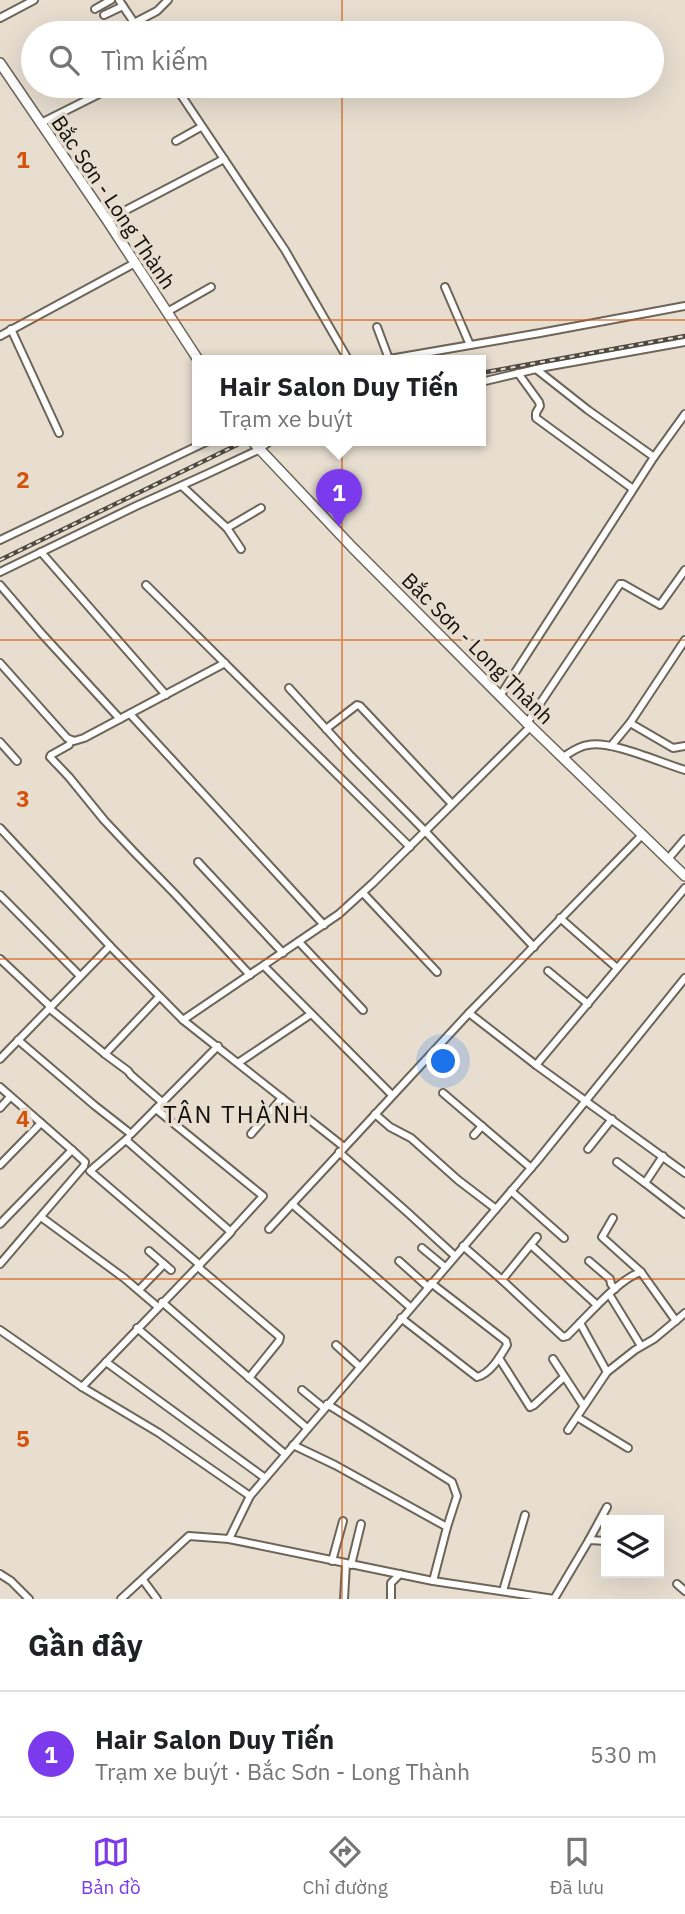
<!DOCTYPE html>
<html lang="vi">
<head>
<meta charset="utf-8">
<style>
	body { margin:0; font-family:"IBM Plex Sans",sans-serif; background:#f2f2f2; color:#202124 }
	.controls { position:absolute; right:21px; bottom:21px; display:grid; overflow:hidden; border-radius:0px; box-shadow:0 7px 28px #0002 }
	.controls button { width:63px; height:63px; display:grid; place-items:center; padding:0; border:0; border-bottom:2px solid #e0e0e0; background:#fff; color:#202124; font:35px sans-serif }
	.you { position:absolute; left:444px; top:1062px; width:24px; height:24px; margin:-18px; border:5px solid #fff; border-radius:50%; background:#1a73e8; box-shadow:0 0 0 10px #1a73e833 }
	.badge { display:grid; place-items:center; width:46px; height:46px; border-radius:50%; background:#7c3aed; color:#fff; font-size:23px; font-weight:700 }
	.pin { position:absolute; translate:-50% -58px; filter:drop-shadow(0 2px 4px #0008) }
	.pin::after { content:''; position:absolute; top:37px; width:24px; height:21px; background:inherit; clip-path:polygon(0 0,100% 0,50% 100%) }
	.popup { position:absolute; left:192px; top:355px; width:294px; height:91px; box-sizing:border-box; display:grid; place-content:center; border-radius:0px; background:#fff; filter:drop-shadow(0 2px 5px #0005); font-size:23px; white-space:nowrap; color:#757577 }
	.popup b { font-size:26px; color:#202124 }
	.popup::after { content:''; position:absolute; left:50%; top:100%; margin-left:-14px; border:14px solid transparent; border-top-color:#fff }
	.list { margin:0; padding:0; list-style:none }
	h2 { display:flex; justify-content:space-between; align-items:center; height:91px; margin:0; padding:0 28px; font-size:30px }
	h2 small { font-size:23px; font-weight:400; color:#757577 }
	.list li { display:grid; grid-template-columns:46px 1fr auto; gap:21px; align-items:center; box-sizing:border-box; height:126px; padding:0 28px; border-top:2px solid #e0e0e0 }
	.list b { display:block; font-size:26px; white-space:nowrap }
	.list p { margin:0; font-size:23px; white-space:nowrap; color:#757577 }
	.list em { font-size:23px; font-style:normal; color:#757577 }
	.icon { flex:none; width:38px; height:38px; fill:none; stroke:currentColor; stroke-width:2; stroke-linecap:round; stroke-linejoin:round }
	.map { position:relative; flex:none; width:685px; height:1599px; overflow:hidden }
	.search { position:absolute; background:#fff; box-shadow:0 7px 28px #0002; left:21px; right:21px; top:21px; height:77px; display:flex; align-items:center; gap:18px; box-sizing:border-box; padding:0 24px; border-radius:38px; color:#757577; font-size:26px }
	.sheet { height:217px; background:#fff }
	nav { display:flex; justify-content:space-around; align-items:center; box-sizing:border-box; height:98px; border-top:2px solid #e0e0e0; background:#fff; font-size:19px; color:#757577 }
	nav a { display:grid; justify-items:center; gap:4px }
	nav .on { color:#7c3aed }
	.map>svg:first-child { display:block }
</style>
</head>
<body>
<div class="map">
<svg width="685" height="1599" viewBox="0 0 685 1599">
	<rect width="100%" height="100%" fill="#e7ded0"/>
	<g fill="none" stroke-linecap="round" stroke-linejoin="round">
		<g stroke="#6d6558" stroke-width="10">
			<g id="street">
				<polyline points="119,0 141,33"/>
				<polyline points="95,9 111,0"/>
				<polyline points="104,15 123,6"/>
				<polyline points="0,18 34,0"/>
				<polyline points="134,23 157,11 168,0"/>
				<polyline points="175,86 285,250 349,361"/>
				<polyline points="41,123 115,86"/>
				<polyline points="176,141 201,127"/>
				<polyline points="107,220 224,159"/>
				<polyline points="445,287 470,345"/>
				<polyline points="167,312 211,287"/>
				<polyline points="377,327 389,359"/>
				<polyline points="11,329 59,433"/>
				<polyline points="0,336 135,263"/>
				<polyline points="378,361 540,333 685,306"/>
				<polyline points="536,369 588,410 654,457"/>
				<polyline points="518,373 539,402 540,406 536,413 536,418 633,489"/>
				<polyline points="481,382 545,367 685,342"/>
				<polyline points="182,486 227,528 241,549"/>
				<polyline points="227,528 261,508"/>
				<polyline points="0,540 208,441"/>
				<polyline points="41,552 166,695"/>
				<polyline points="0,572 136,506 207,474 258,450 270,441"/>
				<polyline points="0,585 42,634 120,719"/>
				<polyline points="146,585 410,847"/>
				<polyline points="0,663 67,738 74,741 84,738 225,663"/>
				<polyline points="289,688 350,755 425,831 534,947"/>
				<polyline points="500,696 654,457 685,414"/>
				<polyline points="130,714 324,925"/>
				<polyline points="527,723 620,584 623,584 660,605 685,570"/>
				<polyline points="630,723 673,748 685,746"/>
				<polyline points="326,729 357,705 360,706 452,804"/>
				<polyline points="71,740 69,745 51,755 50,757 69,777 104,820 134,852 175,894 250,975"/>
				<polyline points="0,742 17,761"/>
				<polyline points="611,746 630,723 685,640"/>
				<path d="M 563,757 C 571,752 579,746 588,745 C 611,740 661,763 685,770"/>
				<polyline points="0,828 110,946"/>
				<polyline points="668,859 685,839"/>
				<polyline points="198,862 283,953"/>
				<polyline points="685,888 536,1065 685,1173"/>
				<polyline points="363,893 437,972"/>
				<polyline points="0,895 80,976"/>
				<polyline points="560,918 617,968"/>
				<polyline points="299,942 363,1010"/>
				<polyline points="0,959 51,1007"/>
				<polyline points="264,966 392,1095"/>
				<polyline points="548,971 588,1004"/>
				<polyline points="159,997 105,1054 128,1071 131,1075 162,1102"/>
				<polyline points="49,1008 105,1054"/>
				<polyline points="469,1013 536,1065"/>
				<polyline points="183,1020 344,1147"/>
				<polyline points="18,1040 94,1105 131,1134 218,1046"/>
				<polyline points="0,1059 110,946 183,1020 339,914 373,883 531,726"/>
				<polyline points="238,1063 311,1014"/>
				<polyline points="0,1087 72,1150 0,1224"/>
				<polyline points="443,1093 531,1168"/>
				<polyline points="0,1108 10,1097"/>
				<polyline points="156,1109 263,1196 231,1231"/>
				<polyline points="375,1114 390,1127 411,1138 458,1180 496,1209"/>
				<polyline points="251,1134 282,1098"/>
				<polyline points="474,1135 482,1126"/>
				<polyline points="128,1138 90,1171 200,1265"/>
				<polyline points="588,1149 612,1119"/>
				<polyline points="339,1152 407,1212 455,1256"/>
				<polyline points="663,1156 645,1183 685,1214"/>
				<polyline points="617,1162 645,1183"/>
				<polyline points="0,1165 41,1123"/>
				<polyline points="511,1191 564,1238"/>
				<polyline points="292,1204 410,1307"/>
				<polyline points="41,1217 124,1278 158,1307"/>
				<polyline points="613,1218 602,1237 641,1272"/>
				<polyline points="269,1229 469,1013 643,834"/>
				<path d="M 537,1237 L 502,1280 L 563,1337 L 567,1336 C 585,1319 618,1279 641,1272 L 676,1321"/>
				<polyline points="531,1245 597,1305"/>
				<polyline points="463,1246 502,1280"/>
				<polyline points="422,1248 445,1267"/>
				<polyline points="149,1251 171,1270"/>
				<polyline points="399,1261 428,1287"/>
				<polyline points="589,1261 610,1279 611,1284 615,1289"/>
				<polyline points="0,1264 84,1166 85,1162 72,1150"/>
				<polyline points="198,1267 280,1337 279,1341 249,1378"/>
				<polyline points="139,1290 164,1264"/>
				<polyline points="609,1294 641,1346"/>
				<polyline points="162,1302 307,1428"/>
				<path d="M 401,1318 L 477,1377 C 490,1374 500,1357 507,1345 L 506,1341 L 431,1283"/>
				<polyline points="580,1323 607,1372"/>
				<polyline points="137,1328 285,1454"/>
				<polyline points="0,1330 82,1387 159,1433 250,1496"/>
				<polyline points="336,1345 360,1367"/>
				<polyline points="499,1358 530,1407 534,1405 564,1377"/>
				<polyline points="553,1359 583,1405"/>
				<polyline points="106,1362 265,1478"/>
				<polyline points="82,1387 231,1232 126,1140"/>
				<polyline points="302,1390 324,1408"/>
				<polyline points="327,1404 452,1482 457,1496 447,1527 433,1581"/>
				<polyline points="577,1417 628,1448"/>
				<polyline points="568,1430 607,1372 635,1350 654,1339 685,1313"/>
				<polyline points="293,1445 335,1465 447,1527"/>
				<polyline points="229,1539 250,1496 537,1161 685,978"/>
				<polyline points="589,1540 607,1507"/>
				<polyline points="332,1561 343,1521"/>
				<polyline points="351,1565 361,1524"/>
				<polyline points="0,1574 11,1581 29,1599"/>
				<polyline points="143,1580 157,1599"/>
				<polyline points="677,1584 685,1591"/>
				<polyline points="503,1591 525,1515"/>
				<polyline points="121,1599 189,1536 229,1539 433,1581 554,1599"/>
				<polyline points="344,1599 346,1564"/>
				<polyline points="391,1599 391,1583 400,1574"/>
				<polyline points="554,1599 589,1540 606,1541"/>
			</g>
		</g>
		<g stroke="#6d6558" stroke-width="12">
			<g id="secondary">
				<polyline points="0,63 107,220 199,361"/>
				<polyline points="252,441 353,548 527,723 685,876"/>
			</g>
		</g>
		<use href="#street" stroke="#fff" stroke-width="6"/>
		<use href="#secondary" stroke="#fff" stroke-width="9"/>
		<g stroke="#4e4942" stroke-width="4.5">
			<g id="rail">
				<polyline points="481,373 685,336"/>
				<polyline points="0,560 245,441"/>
			</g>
		</g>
		<use href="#rail" stroke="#e7ded0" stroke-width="2" stroke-dasharray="5" stroke-linecap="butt"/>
	</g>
	<path fill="none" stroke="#d3520c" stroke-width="2" stroke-opacity="0.55" d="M 342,0 L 342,33M 342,86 L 342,1599M 0,320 L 685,320M 0,640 L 685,640M 0,959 L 685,959M 0,1279 L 685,1279"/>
	<g text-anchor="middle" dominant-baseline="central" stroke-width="7" stroke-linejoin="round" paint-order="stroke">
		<g font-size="21" fill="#13100b" stroke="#e7ded0">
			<text transform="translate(114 202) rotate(56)">Bắc Sơn - Long Thành</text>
			<text transform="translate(478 648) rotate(45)">Bắc Sơn - Long Thành</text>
		</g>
		<g font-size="24" letter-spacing="2" fill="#13100b" stroke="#e7ded0">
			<text x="237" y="1114">TÂN THÀNH</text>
		</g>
	</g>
	<g font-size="23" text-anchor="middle" font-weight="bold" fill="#d3520c" stroke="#e7ded0" stroke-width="7" stroke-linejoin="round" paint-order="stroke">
		<text x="23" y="168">1</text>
		<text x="23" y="488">2</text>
		<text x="23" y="807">3</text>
		<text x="23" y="1127">4</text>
		<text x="23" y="1447">5</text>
	</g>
</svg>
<div class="controls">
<button><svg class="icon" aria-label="layers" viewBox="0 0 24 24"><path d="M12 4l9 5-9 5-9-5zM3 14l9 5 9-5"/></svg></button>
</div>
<div class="you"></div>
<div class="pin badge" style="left:339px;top:527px">1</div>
<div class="popup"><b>Hair Salon Duy Tiến</b>Trạm xe buýt</div>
<div class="search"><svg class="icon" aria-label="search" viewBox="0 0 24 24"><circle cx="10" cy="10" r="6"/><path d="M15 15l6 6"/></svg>Tìm kiếm</div>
</div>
<section class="sheet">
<h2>Gần đây<small></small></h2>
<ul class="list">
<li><span class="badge">1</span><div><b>Hair Salon Duy Tiến</b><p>Trạm xe buýt · Bắc Sơn - Long Thành</p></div><em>530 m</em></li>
</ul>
</section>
<nav>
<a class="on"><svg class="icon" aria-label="map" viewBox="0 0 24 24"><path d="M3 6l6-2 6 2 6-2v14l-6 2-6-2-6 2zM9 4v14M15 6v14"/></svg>Bản đồ</a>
<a><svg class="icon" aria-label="directions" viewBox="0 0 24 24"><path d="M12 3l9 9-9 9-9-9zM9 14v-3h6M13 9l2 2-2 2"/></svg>Chỉ đường</a>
<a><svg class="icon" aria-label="saved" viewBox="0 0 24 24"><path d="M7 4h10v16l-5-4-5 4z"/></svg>Đã lưu</a>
</nav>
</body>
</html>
